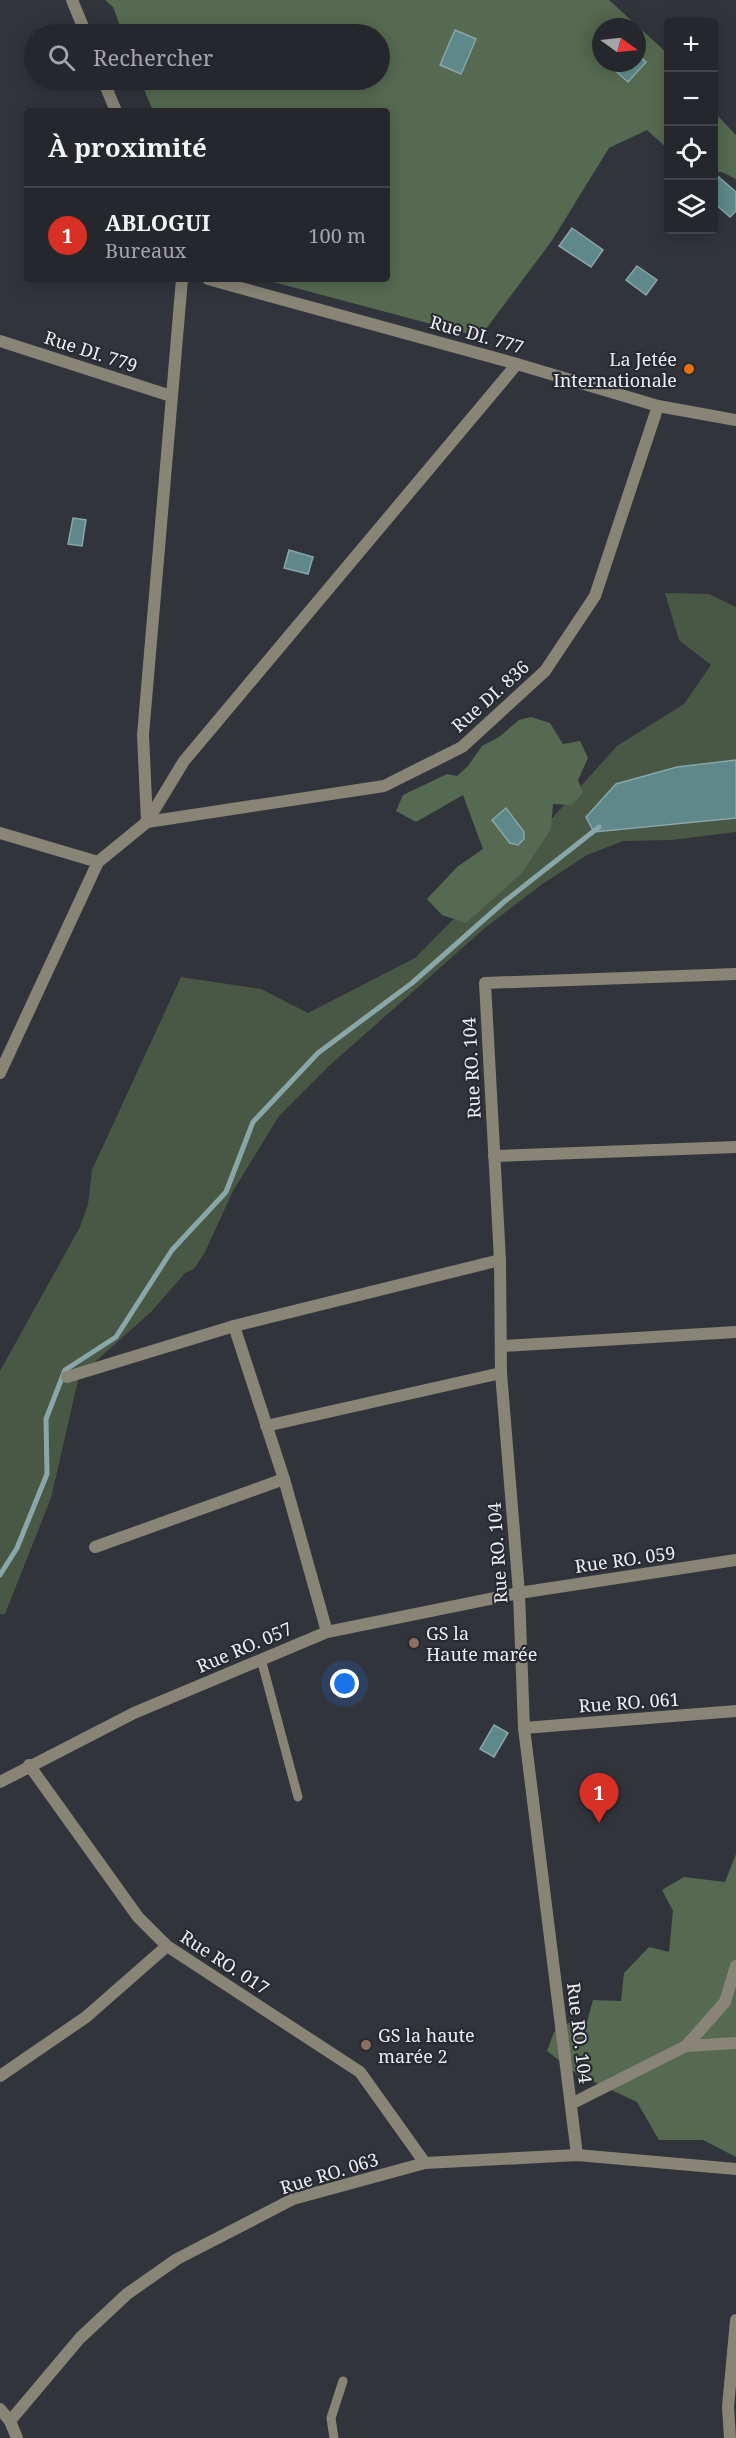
<!DOCTYPE html>
<html lang="fr">
<head>
<meta charset="utf-8">
<style>
	body { margin:0; font-family:"Noto Serif",serif; background:#2e2f35; color:#f1f3f6 }
	.controls { position:absolute; right:18px; top:18px; display:grid; overflow:hidden; border-radius:6px; box-shadow:0 3px 15px #0003 }
	.controls button { width:54px; height:54px; display:grid; place-items:center; padding:0; border:0; border-bottom:2px solid #424449; background:#26272d; color:#f1f3f6; font:30px sans-serif }
	.compass { position:absolute; left:592px; top:18px; width:54px; height:54px; border-radius:50%; background:#26272d; box-shadow:0 3px 15px #0003; rotate:105deg }
	.you { position:absolute; left:345px; top:1684px; width:21px; height:21px; margin:-15px; border:4px solid #fff; border-radius:50%; background:#1a73e8; box-shadow:0 0 0 9px #1a73e833 }
	.badge { display:grid; place-items:center; width:39px; height:39px; border-radius:50%; background:#d93025; color:#fff; font-size:20px; font-weight:700 }
	.pin { position:absolute; translate:-50% -50px; filter:drop-shadow(0 2px 3px #0008) }
	.pin::after { content:''; position:absolute; top:32px; width:21px; height:18px; background:inherit; clip-path:polygon(0 0,100% 0,50% 100%) }
	.list { margin:0; padding:0; list-style:none }
	h2 { display:flex; justify-content:space-between; align-items:center; height:78px; margin:0; padding:0 24px; font-size:26px }
	h2 small { font-size:20px; font-weight:400; color:#a4a5aa }
	.list li { display:grid; grid-template-columns:39px 1fr auto; gap:18px; align-items:center; box-sizing:border-box; height:96px; padding:0 24px; border-top:2px solid #424449 }
	.list b { display:block; font-size:22px; white-space:nowrap }
	.list p { margin:0; font-size:20px; white-space:nowrap; color:#a4a5aa }
	.list em { font-size:20px; font-style:normal; color:#a4a5aa }
	.icon { flex:none; width:33px; height:33px; fill:none; stroke:currentColor; stroke-width:2; stroke-linecap:round; stroke-linejoin:round }
	.map { position:relative; flex:none; width:736px; height:2438px; overflow:hidden }
	.search { position:absolute; background:#26272d; box-shadow:0 3px 15px #0003; left:24px; top:24px; width:366px; height:66px; display:flex; align-items:center; gap:15px; box-sizing:border-box; padding:0 21px; border-radius:33px; color:#a4a5aa; font-size:22px }
	.panel { position:absolute; background:#26272d; box-shadow:0 3px 15px #0003; left:24px; top:108px; width:366px; height:174px; border-radius:6px }
	.map>svg:first-child { display:block }
</style>
</head>
<body>
<div class="map">
<svg width="736" height="2438" viewBox="0 0 736 2438">
	<rect width="100%" height="100%" fill="#32343c"/>
	<polygon fill="#485845" points="665,593 709,594 736,607 736,760 677,767 595,832 736,818 736,832 672,840 623,841 587,855 541,885 486,927 329,1066 279,1116 233,1191 205,1252 194,1269 185,1273 151,1312 79,1376 51,1498 5,1614 0,1614 0,1371 80,1227 88,1204 92,1170 181,977 261,989 308,1013 415,958 539,833 617,746 684,704 711,665 679,640"/>
	<g fill="#556a51" fill-rule="evenodd">
		<path d="M 105,0 L 609,0 L 668,54 L 668,149 L 647,130 L 609,148 L 551,242 L 480,337 L 262,279 L 387,279 L 387,111 L 153,111 L 140,80 L 380,80 L 380,34 L 123,34 L 113,7 ZM 601,27 L 637,27 L 637,63 L 601,63 Z"/>
		<polygon points="714,112 736,135 736,179 722,172 714,172"/>
		<polygon points="531,717 550,723 563,744 580,741 588,758 578,780 583,793 572,805 553,804 551,829 522,873 466,923 442,915 427,899 457,867 483,849 463,795 416,822 396,811 403,795 447,774 457,776 468,766 482,746 499,737 519,720"/>
		<polygon points="736,1854 736,2157 703,2140 659,2140 637,2102 577,2074 547,2051 554,2032 570,2022 584,2033 593,2000 621,2001 624,1973 649,1947 669,1952 673,1911 662,1890 684,1877 725,1882"/>
	</g>
	<g fill="#5e8889" stroke="#89a6a8" stroke-width="1.5">
		<polygon points="455,30 476,39 461,74 440,65"/>
		<polygon points="637,54 646,62 628,82 607,63 637,63"/>
		<polygon points="714,173 736,192 736,211 730,217 714,203"/>
		<polygon points="572,228 603,250 591,267 559,246"/>
		<polygon points="637,266 657,280 646,295 626,280"/>
		<polygon points="73,518 86,520 82,546 68,544"/>
		<polygon points="289,550 313,557 308,574 284,568"/>
		<polygon points="736,760 736,818 594,832 586,817 616,784 677,767"/>
		<polygon points="506,808 524,832 524,839 518,845 510,843 492,820"/>
		<polygon points="494,1725 508,1733 494,1757 480,1749"/>
	</g>
	<g fill="none" stroke-linecap="round" stroke-linejoin="round">
		<polyline stroke="#89a6a8" stroke-width="5" points="0,1575 17,1548 47,1474 46,1419 65,1370 116,1337 172,1250 226,1192 253,1122 318,1053 412,983 505,901 599,827"/>
		<g stroke="#888476" stroke-width="9">
			<polyline points="261,1659 298,1797"/>
			<polyline points="334,2438 331,2418 343,2381"/>
		</g>
		<g stroke="#888476" stroke-width="12">
			<polyline points="182,279 143,735 147,822 384,786 462,747 545,671 595,596 658,406"/>
			<polyline points="0,341 171,396"/>
			<polyline points="0,833 98,862"/>
			<polyline points="0,1073 98,862 147,822 184,761 517,364"/>
			<polyline points="494,1156 736,1147"/>
			<polyline points="234,1326 284,1479 327,1632"/>
			<polyline points="502,1346 736,1332"/>
			<polyline points="67,1377 234,1326 500,1260"/>
			<polyline points="266,1426 501,1373"/>
			<polyline points="95,1547 284,1479"/>
			<polyline points="524,1728 736,1711"/>
			<polyline points="29,1765 138,1917 167,1946 360,2072 425,2163"/>
			<polyline points="0,1782 134,1713 327,1632 519,1593 736,1560"/>
			<polyline points="686,2046 736,2043"/>
			<polyline points="0,2076 86,2017 167,1946"/>
			<polyline points="571,2104 686,2046 725,2002 736,1966"/>
			<polyline points="577,2155 524,1728 519,1593 501,1373 500,1260 485,983 736,974"/>
			<polyline points="10,2421 80,2338 127,2294 177,2259 293,2199 425,2163 577,2155 736,2169"/>
			<polyline points="730,2438 728,2407 736,2320"/>
		</g>
		<g stroke="#888476" stroke-width="12">
			<polyline points="72,0 86,34"/>
			<polyline points="103,80 116,111"/>
			<polyline points="208,279 517,364 658,406 736,420"/>
			<polyline points="0,2409 10,2421 17,2438"/>
		</g>
	</g>
	<circle fill="#e8710a" stroke="#282a32" stroke-width="2" cx="689" cy="369" r="6"/>
	<g fill="#8d6e63" stroke="#282a32" stroke-width="2">
		<circle cx="414" cy="1643" r="6"/>
		<circle cx="366" cy="2045" r="6"/>
	</g>
	<g text-anchor="middle" dominant-baseline="central" stroke-width="4.5" stroke-linejoin="round" paint-order="stroke">
		<g font-size="18" fill="#ecedf2" stroke="#282a32">
			<text transform="translate(477 334) rotate(16)">Rue DI. 777</text>
			<text transform="translate(91 351) rotate(18)">Rue DI. 779</text>
			<text transform="translate(490 696) rotate(-42)">Rue DI. 836</text>
			<text transform="translate(471 1068) rotate(-93)">Rue RO. 104</text>
			<text transform="translate(497 1553) rotate(-94)">Rue RO. 104</text>
			<text transform="translate(625 1559) rotate(-8)">Rue RO. 059</text>
			<text transform="translate(244 1647) rotate(-23)">Rue RO. 057</text>
			<text transform="translate(629 1702) rotate(-4)">Rue RO. 061</text>
			<text transform="translate(225 1962) rotate(33)">Rue RO. 017</text>
			<text transform="translate(580 2033) rotate(83)">Rue RO. 104</text>
			<text transform="translate(329 2173) rotate(-17)">Rue RO. 063</text>
		</g>
		<g font-size="18" fill="#ecedf2" stroke="#282a32" text-anchor="start">
			<text x="677" y="359" text-anchor="end">La Jetée<tspan x="677" dy="21">Internationale</tspan></text>
			<text x="426" y="1633">GS la<tspan x="426" dy="21">Haute marée</tspan></text>
			<text x="378" y="2035">GS la haute<tspan x="378" dy="21">marée 2</tspan></text>
		</g>
	</g>
</svg>
<div class="controls">
<button>+</button>
<button>−</button>
<button><svg class="icon" aria-label="locate" viewBox="0 0 24 24"><circle cx="12" cy="12" r="6"/><path d="M12 2v4M12 18v4M2 12h4M18 12h4"/></svg></button>
<button><svg class="icon" aria-label="layers" viewBox="0 0 24 24"><path d="M12 4l9 5-9 5-9-5zM3 14l9 5 9-5"/></svg></button>
</div>
<svg class="compass" viewBox="-18 -18 36 36"><path d="M0-13l5 13h-10z" fill="#e53935"/><path d="M0 13l5-13h-10z" fill="#a4a5aa"/></svg>
<div class="you"></div>
<div class="pin badge" style="left:599px;top:1823px">1</div>
<div class="search"><svg class="icon" aria-label="search" viewBox="0 0 24 24"><circle cx="10" cy="10" r="6"/><path d="M15 15l6 6"/></svg>Rechercher</div>
<section class="panel">
<h2>À proximité<small></small></h2>
<ul class="list">
<li><span class="badge">1</span><div><b>ABLOGUI</b><p>Bureaux</p></div><em>100 m</em></li>
</ul>
</section>
</div>
</body>
</html>
